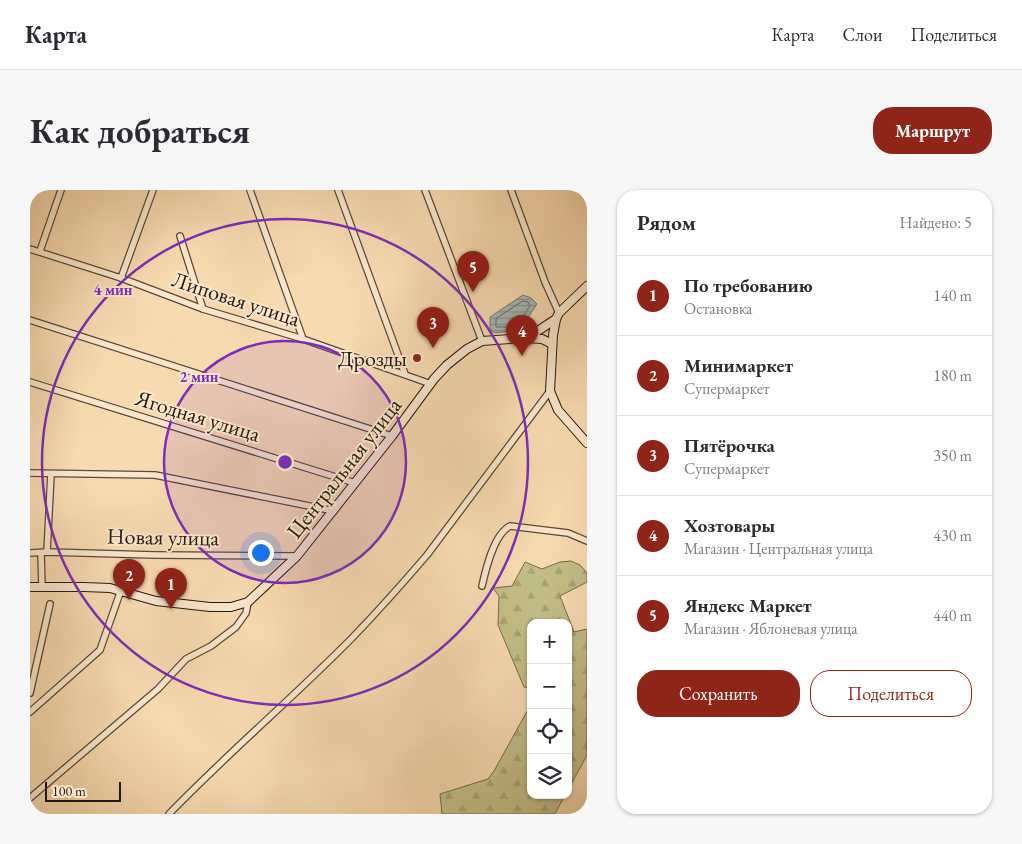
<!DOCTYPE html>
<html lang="ru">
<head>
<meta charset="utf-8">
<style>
	body { margin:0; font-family:"EB Garamond",serif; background:#f7f7f7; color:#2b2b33 }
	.controls { position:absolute; right:15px; bottom:15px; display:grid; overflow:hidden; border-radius:10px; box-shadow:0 1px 4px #0004 }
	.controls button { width:45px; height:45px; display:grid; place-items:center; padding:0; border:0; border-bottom:1px solid #e1e1e2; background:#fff; color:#2b2b33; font:25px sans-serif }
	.scale { position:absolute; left:15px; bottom:12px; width:76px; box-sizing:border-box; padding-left:5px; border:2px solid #261810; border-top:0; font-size:14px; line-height:18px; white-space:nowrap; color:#261810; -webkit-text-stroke:4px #fae7cc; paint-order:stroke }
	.you { position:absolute; left:230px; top:362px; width:18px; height:18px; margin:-12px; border:4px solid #fff; border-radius:50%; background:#1a73e8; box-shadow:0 0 0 8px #1a73e833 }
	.badge { display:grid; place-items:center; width:32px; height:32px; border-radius:50%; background:#8f2418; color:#fff; font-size:16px; font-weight:700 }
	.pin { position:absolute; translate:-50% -41px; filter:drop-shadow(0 1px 2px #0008) }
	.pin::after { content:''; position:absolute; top:26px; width:18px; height:15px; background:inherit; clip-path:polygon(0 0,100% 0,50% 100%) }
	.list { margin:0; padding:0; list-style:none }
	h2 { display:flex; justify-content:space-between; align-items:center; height:65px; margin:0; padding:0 20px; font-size:21px }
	h2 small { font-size:16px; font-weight:400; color:#7c7c81 }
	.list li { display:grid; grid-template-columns:32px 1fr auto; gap:15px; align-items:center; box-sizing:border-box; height:80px; padding:0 20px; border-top:1px solid #e1e1e2 }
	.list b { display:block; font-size:19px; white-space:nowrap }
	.list p { margin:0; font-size:16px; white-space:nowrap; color:#7c7c81 }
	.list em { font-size:16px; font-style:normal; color:#7c7c81 }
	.actions { display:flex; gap:10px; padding:15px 20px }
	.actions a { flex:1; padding:11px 0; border:1px solid #8f2418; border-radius:20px; text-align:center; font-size:18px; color:#8f2418 }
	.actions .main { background:#8f2418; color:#fff }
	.icon { flex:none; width:28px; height:28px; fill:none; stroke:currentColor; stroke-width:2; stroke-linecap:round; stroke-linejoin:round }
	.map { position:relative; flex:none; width:557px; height:624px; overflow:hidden; border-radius:20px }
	header { display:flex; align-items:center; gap:30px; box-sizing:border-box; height:70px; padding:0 25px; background:#fff; border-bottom:1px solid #e1e1e2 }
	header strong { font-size:24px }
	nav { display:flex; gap:28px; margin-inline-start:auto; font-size:18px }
	.intro { display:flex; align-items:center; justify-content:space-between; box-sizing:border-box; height:120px; padding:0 30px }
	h1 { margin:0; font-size:35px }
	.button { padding:12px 22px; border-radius:20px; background:#8f2418; color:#fff; font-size:18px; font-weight:700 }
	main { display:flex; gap:30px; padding:0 30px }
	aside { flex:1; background:#fff; border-radius:20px; box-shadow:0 1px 4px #0004 }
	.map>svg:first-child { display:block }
</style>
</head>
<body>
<header>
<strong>Карта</strong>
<nav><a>Карта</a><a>Слои</a><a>Поделиться</a></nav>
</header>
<div class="intro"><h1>Как добраться</h1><a class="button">Маршрут</a></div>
<main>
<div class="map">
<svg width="557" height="624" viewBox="0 0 557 624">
	<defs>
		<pattern id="forest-firs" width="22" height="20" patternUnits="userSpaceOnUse" patternTransform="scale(1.25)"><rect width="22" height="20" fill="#c3be87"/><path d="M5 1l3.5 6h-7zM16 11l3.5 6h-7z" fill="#a7a374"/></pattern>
		<pattern id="water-rules" width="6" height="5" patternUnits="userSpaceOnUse" patternTransform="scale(1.25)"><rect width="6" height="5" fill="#a4b7b8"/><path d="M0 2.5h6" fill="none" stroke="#859494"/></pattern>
	</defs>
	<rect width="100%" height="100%" fill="#f8dab1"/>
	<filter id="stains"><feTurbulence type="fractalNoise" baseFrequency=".004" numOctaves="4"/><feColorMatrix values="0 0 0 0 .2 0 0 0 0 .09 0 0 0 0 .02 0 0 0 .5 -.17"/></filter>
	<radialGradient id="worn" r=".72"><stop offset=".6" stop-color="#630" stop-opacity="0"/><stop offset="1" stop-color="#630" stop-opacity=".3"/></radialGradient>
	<g fill="url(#forest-firs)" stroke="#746b4c">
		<polygon points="541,371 550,375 557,383 557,392 530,406 544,442 557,439 557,565 538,600 538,433 501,433 501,498 494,497 468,435 469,406 463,398 482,396 495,372 512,379 530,372"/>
		<polygon points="501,514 501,605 535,605 525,624 412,624 410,604 458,589 464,581"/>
	</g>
	<polygon fill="url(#water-rules)" stroke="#727775" points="493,105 501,108 507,114 490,140 465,143 460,140 460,127"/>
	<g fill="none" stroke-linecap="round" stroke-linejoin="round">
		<polygon stroke="#656864" stroke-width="1" points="493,111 498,112 500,116 487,135 476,137 466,137 466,129"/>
		<g stroke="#5a4838" stroke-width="8">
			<g id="street">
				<polyline points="220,0 273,149"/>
				<polyline points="308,0 375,184"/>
				<polyline points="395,0 452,151"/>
				<polyline points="481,0 515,92 529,123"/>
				<polyline points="150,46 173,119"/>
				<polyline points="0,59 91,88 173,119 273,149 401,194"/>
				<polyline points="10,61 31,0"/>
				<polyline points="91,88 123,0"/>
				<polyline points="0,130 362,246"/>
				<polyline points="0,192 325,293"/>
				<polyline points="0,283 125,285 304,321"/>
				<polyline points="17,362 21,284"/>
				<polyline points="0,363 17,362 125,365 267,366"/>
				<polyline points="11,363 12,397"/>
				<path d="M 452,396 C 456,378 464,344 480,336 L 538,343 L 557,351"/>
				<polyline points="0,503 20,414"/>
				<polyline points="0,522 70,460 91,400"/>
				<polyline points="0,608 128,499 156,469 181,456 206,437 216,423 218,412"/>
				<path d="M 139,624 C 198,563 263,508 323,447 C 349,420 373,393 397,365 L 520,201"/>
			</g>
		</g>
		<g stroke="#261810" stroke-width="10">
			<g id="secondary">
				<polyline points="557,96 529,123 526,129 523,145 520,201 528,220 557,253"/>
				<polyline points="496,148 512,149 522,154"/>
				<polyline points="0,397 54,397 80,398 126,411 180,417 201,417 218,412 267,366 362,246 404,189 417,175 437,159 452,151 492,148 503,144 526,129"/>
			</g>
		</g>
		<use href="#street" stroke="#fae7cc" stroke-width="5.5"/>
		<use href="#secondary" stroke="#fae7cc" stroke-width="8"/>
	</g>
	<circle cx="255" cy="272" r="121" fill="#7b2cbf" fill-opacity=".12"/>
	<g fill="none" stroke="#7b2cbf" stroke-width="2.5">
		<circle cx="255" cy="272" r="121"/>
		<circle cx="255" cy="272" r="243"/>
	</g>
	<circle fill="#8f2418" stroke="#fae7cc" stroke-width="2" cx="387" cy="168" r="5"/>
	<g text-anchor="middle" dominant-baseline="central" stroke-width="4" stroke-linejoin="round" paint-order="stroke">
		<g font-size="22" fill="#261810" stroke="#fae7cc">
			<text transform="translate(206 109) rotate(18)">Липовая улица</text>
			<text transform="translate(168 226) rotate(17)">Ягодная улица</text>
			<text transform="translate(314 278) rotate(-52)">Центральная улица</text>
			<text transform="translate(133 347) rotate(1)">Новая улица</text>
		</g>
		<g font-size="22" fill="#261810" stroke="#fae7cc" text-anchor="end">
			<text x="377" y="168">Дрозды</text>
		</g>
	</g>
	<circle cx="255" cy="272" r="8" fill="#7b2cbf" stroke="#fae7cc" stroke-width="2.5"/>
	<g font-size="15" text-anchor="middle" font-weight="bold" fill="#7b2cbf" stroke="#fae7cc" stroke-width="4" stroke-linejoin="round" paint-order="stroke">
		<text x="83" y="105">4 мин</text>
		<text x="169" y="192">2 мин</text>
	</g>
	<rect width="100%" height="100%" filter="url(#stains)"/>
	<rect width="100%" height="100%" fill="url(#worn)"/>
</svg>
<div class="controls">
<button>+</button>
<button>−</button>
<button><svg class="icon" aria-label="locate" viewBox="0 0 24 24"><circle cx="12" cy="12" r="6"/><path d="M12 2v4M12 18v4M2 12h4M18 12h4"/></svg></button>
<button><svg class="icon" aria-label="layers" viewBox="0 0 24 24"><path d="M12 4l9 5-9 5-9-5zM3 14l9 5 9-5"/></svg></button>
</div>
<div class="scale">100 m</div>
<div class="you"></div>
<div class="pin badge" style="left:141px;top:419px">1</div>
<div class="pin badge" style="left:99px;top:410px">2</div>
<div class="pin badge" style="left:403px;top:158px">3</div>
<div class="pin badge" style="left:492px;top:166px">4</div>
<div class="pin badge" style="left:443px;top:102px">5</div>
</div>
<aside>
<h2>Рядом<small>Найдено: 5</small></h2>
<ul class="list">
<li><span class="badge">1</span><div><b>По требованию</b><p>Остановка</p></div><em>140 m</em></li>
<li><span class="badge">2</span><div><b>Минимаркет</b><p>Супермаркет</p></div><em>180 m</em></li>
<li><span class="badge">3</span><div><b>Пятёрочка</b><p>Супермаркет</p></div><em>350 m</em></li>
<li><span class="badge">4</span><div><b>Хозтовары</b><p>Магазин · Центральная улица</p></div><em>430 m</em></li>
<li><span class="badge">5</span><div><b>Яндекс Маркет</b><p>Магазин · Яблоневая улица</p></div><em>440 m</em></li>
</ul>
<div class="actions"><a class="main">Сохранить</a><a>Поделиться</a></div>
</aside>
</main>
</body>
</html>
